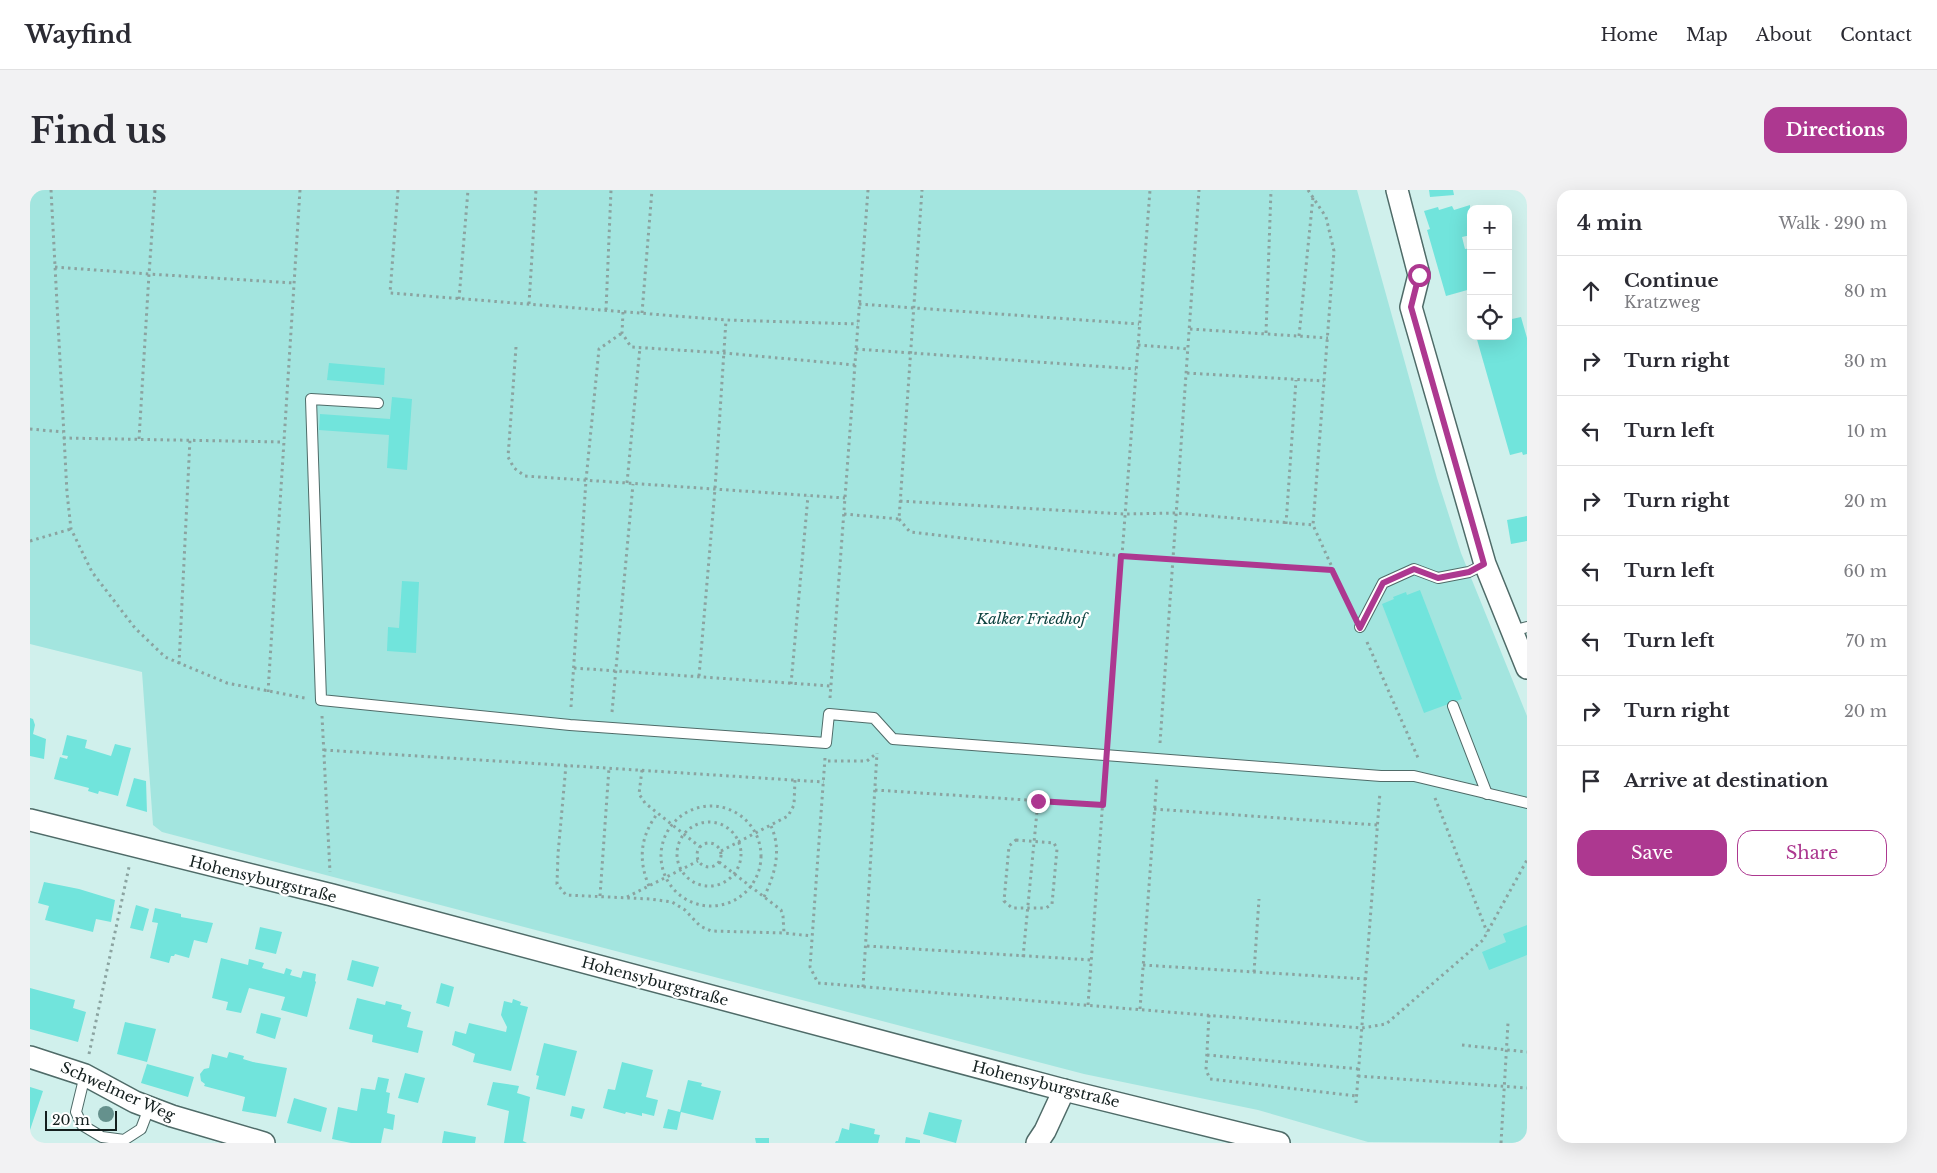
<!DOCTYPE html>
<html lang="en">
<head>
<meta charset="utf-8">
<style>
	body { margin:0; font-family:"Libre Baskerville",serif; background:#f2f2f3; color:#2b2b33 }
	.controls { position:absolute; right:15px; top:15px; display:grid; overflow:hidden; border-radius:10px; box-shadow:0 5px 20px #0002 }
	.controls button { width:45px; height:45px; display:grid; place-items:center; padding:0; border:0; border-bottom:1px solid #e1e1e2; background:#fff; color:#2b2b33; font:25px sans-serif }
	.scale { position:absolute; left:15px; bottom:12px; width:72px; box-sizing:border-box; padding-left:5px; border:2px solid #131f1e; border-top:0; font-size:14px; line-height:18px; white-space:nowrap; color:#131f1e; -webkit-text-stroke:4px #fff; paint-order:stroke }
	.stop { position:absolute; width:15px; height:15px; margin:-11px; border:4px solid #ad3890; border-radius:50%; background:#fff }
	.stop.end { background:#ad3890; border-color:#fff; box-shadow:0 1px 5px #0008 }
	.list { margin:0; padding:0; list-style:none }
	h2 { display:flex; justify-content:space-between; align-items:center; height:65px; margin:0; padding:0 20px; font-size:21px }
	h2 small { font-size:16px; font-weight:400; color:#7c7c81 }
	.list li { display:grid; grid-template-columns:32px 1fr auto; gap:15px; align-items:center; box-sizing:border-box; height:70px; padding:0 20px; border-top:1px solid #e1e1e2 }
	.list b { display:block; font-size:19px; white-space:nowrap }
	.list p { margin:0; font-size:16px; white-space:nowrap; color:#7c7c81 }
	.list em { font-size:16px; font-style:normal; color:#7c7c81 }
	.actions { display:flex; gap:10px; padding:15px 20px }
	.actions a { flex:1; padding:11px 0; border:1px solid #ad3890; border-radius:15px; text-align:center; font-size:18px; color:#ad3890 }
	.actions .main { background:#ad3890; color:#fff }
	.icon { flex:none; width:28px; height:28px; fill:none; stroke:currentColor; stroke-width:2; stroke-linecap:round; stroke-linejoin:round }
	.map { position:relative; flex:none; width:1497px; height:953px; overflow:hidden; border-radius:15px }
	header { display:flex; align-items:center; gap:30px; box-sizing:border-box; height:70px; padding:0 25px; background:#fff; border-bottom:1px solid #e1e1e2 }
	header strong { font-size:24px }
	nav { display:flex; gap:28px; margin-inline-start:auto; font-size:18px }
	.intro { display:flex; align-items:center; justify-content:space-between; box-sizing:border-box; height:120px; padding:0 30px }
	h1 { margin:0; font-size:35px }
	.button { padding:12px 22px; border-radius:15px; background:#ad3890; color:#fff; font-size:18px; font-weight:700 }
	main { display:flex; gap:30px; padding:0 30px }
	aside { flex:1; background:#fff; border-radius:15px; box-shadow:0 5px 20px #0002 }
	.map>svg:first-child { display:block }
</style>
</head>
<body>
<header>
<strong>Wayfind</strong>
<nav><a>Home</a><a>Map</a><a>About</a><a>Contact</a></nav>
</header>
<div class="intro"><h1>Find us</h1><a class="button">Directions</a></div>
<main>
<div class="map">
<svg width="1497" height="953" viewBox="0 0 1497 953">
	<rect width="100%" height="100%" fill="#d0f0ec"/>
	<polygon fill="#a3e5df" points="0,0 1327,0 1407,288 1431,363 1497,526 1497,953 1338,952 1228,920 1054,884 132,642 123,635 112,482 0,454"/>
	<g fill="#71e4dc">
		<polygon points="1399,0 1423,0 1424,5 1400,7"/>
		<polygon points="1440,15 1441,45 1432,47 1435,59 1441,58 1441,99 1416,106 1397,40 1400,39 1394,21 1408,17 1409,20 1422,16 1424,20"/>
		<polygon points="1480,122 1482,129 1491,127 1497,148 1497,264 1493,265 1492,262 1480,265 1446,146 1478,146 1478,123"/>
		<polygon points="299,173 355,178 354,195 297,190"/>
		<polygon points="362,207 382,209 377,280 357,278 359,245 289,240 290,224 360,229"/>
		<polygon points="1497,326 1497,351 1481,354 1477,330"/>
		<polygon points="372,391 389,392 386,463 357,461 358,437 369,438"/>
		<polygon points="1390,400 1432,509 1394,523 1352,414 1364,409 1363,407 1376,402 1377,405"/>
		<polygon points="0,528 3,529 5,535 3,544 16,549 14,569 0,566"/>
		<polygon points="37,545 57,550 55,558 81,566 85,554 101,558 88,606 69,601 68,604 58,601 59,598 24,589 30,567 37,569 38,566 32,565"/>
		<polygon points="104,588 116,591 117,622 96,616"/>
		<polygon points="14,692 49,699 85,710 81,732 66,729 63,742 15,730 19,716 8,713"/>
		<polygon points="106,715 119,719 113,741 100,738"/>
		<polygon points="125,718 151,724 151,727 183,733 177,753 164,750 159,768 145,764 144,766 141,766 139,773 120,768 128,733 122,732"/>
		<polygon points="1497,735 1497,765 1459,780 1452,762 1476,752 1473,744"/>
		<polygon points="230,737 252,742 246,764 225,759"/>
		<polygon points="191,768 218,775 219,769 234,773 232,778 254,784 256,778 262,780 260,785 271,788 273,781 286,784 285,791 286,792 277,827 251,820 255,807 219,798 211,823 196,820 198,812 182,808"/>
		<polygon points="322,770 349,777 343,797 317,790"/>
		<polygon points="411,793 424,797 419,817 406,813"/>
		<polygon points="0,798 45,810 43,818 56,822 48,852 0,839"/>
		<polygon points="327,808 355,815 356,811 372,815 371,819 381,822 377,837 393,841 388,863 342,852 343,845 319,839"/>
		<polygon points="483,809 491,812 490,815 498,817 481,881 443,872 445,864 422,855 425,841 436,844 439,833 476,842 477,837 471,825 474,811 482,813"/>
		<polygon points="231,823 251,828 245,849 226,843"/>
		<polygon points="95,832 126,839 117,872 87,864"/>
		<polygon points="514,853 547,861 535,906 506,899 509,886 506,885"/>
		<polygon points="199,862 214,866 213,869 223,872 257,878 246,927 212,921 215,907 174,896 175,894 171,891 170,884 174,879 179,878 182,864 197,868"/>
		<polygon points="592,872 623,880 616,907 628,910 624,926 612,923 612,926 596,922 595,924 573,918 578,899 585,900"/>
		<polygon points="117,874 164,887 158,907 111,893"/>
		<polygon points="375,883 395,888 388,913 368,908"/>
		<polygon points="348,887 359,889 356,902 360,903 357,923 365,925 363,940 354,938 351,953 321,953 302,949 308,917 327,921 331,898 345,900"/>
		<polygon points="658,890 672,893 671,896 691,901 683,930 651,922 647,940 633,938 638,919 650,922"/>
		<polygon points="463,892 489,896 487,903 500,907 493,951 497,953 474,953 479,921 457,915"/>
		<polygon points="0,897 13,901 0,940"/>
		<polygon points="264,908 297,918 291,942 257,933"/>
		<polygon points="542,916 555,919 552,929 540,926"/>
		<polygon points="899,922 932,930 926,953 893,944"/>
		<polygon points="820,933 845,939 844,944 850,945 848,953 805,953 806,951 808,951 812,938 819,940"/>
		<polygon points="414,941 446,947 445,953 412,953"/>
		<polygon points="876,947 890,950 890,953 875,953"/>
		<polygon points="725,948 739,948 739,953 726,953"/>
	</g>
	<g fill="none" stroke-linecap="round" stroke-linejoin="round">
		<g stroke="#4f6b68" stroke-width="12">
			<g id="service">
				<polyline points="348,213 281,209 291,510 540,535 796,553 799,524 844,528 863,549 1351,586 1384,586 1497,613"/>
				<polyline points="1330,437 1353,393 1384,379 1408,388 1439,382 1455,374"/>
				<polyline points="1482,441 1497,437"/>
				<polyline points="1423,516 1457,604"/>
				<polyline points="55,885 46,922 52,935 72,947 94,950 111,939 119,918"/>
			</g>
		</g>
		<g stroke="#4f6b68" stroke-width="24">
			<g id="minor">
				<polyline points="1367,0 1389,85 1381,117 1455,374 1497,478"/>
				<polyline points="0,630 302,705 1034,900 1249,953"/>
				<polyline points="0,867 55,885 105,912 142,926 234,953"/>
				<polyline points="1007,953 1015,941 1034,900"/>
			</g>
		</g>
		<g stroke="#8ba3a0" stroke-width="3" stroke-dasharray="2.5 4" stroke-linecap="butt">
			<polyline points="21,0 37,303 41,339 62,382 105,438 135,467 197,493 275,508"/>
			<polyline points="368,0 360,103 696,130 828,134"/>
			<polyline points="1278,0 1296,27 1304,61 1283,335 1320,417"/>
			<polyline points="25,77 119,84 125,0"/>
			<polyline points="429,109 438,0"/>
			<polyline points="499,114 506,0"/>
			<polyline points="829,114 1109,134"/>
			<polyline points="576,120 581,0"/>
			<polyline points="593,122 592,143 601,157 694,163 825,175"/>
			<polyline points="612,123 622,0"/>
			<polyline points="1160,139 1298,148"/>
			<polyline points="1236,143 1241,0"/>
			<polyline points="1269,146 1283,7"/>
			<polyline points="1108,155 1158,159"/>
			<polyline points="486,157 478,267 484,278 495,286 815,308"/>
			<polyline points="826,159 1106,179"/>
			<polyline points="1157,183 1294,191"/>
			<polyline points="0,239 33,242"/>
			<polyline points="33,248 254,252"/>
			<polyline points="109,249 119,84 264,93"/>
			<polyline points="597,293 610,157"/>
			<polyline points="870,311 1094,324 1146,323 1283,335"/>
			<polyline points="814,324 869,329 892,0"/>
			<polyline points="869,329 880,342 1091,366 1302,380"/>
			<polyline points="1256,334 1266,190"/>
			<polyline points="0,351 41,339"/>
			<polyline points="1337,452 1389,570"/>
			<polyline points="149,474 160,249"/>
			<polyline points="544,478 801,496"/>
			<polyline points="669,486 685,299 696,130"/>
			<polyline points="761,494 778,306"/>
			<polyline points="238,502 270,0"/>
			<polyline points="800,508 838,0"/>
			<polyline points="541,517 556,290 569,159 592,143"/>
			<polyline points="582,522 603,294"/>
			<polyline points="292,526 300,682"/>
			<polyline points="1078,548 1120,0"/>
			<polyline points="1130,553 1169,0"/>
			<polyline points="294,560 794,592"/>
			<polyline points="795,568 780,777 788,793 1332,838 1356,834 1453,750 1497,670"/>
			<polyline points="798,571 837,571 847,563"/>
			<polyline points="536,575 528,664 527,694 536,705 620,709 642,712 655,720 670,736 681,741 754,743"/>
			<polyline points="612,580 609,604 615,613 670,657"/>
			<polyline points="845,600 1073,615"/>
			<polyline points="1405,608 1457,742"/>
			<circle cx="681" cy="666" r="50"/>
			<polyline points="1124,619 1347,635"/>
			<circle cx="679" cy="664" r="32"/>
			<polygon points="986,650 1024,653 1027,659 1022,714 1016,718 982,718 974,711 979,656"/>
			<circle cx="679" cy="665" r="12"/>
			<polyline points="691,661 758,626 764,615 765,590"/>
			<polyline points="689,672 751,720 753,726 754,743 782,746"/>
			<path d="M 619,696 C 608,670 610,646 628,623"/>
			<polyline points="570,706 579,578"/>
			<polyline points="597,707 668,671"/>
			<path d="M 734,707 C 745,684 752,660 741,636"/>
			<polyline points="837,756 1062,770"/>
			<polyline points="993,767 1008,611"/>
			<polyline points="1113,775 1336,789"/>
			<polyline points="1224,782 1229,709"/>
			<polyline points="833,797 847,563"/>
			<polyline points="1058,815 1075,581"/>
			<polyline points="1110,819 1127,587"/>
			<polyline points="1179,825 1176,880 1180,889 1327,906"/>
			<polyline points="1432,855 1497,862"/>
			<polyline points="59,864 99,677"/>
			<polyline points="1177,865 1329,879"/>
			<polyline points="1328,886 1497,898"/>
			<polyline points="1326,913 1350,602"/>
			<polyline points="1471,953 1478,833"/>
		</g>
		<use href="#service" stroke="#fff" stroke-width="10"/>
		<use href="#minor" stroke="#fff" stroke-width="21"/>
	</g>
	<circle fill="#65918d" cx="76" cy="924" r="8"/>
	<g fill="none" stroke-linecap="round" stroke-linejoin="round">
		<polyline stroke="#ad3890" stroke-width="6" points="1008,611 1073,615 1091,366 1302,380 1330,438 1353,393 1384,379 1408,388 1439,382 1454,374 1381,117 1389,85"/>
	</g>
	<g text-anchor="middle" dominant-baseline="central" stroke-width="4.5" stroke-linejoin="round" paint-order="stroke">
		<g font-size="15" font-style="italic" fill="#0e4340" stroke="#fff">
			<text x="1001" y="428">Kalker Friedhof</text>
		</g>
		<g font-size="15" fill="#131f1e" stroke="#fff">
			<text transform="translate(233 689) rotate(14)">Hohensyburgstraße</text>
			<text transform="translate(625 791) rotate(15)">Hohensyburgstraße</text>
			<text transform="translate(1016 894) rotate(14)">Hohensyburgstraße</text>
			<text transform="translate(88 901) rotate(24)">Schwelmer Weg</text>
		</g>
	</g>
</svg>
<div class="controls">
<button>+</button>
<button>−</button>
<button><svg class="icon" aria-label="locate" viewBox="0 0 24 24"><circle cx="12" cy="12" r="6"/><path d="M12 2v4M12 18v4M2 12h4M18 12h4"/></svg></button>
</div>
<div class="scale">20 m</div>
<div class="stop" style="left:1389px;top:85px"></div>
<div class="stop end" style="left:1008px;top:611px"></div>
</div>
<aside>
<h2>4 min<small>Walk · 290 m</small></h2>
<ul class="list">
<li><svg class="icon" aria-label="ahead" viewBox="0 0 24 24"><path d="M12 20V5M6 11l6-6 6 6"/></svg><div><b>Continue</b><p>Kratzweg</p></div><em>80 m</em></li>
<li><svg class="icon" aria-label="right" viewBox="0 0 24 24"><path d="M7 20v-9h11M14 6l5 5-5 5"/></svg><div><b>Turn right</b></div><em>30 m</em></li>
<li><svg class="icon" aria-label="left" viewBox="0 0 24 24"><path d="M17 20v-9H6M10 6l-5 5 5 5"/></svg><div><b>Turn left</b></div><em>10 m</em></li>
<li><svg class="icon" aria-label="right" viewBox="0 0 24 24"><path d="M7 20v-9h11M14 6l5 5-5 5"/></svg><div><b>Turn right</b></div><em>20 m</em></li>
<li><svg class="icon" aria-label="left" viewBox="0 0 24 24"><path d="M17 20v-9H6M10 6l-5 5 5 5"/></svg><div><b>Turn left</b></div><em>60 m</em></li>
<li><svg class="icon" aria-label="left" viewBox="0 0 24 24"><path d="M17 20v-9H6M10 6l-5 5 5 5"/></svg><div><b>Turn left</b></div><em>70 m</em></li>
<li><svg class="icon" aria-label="right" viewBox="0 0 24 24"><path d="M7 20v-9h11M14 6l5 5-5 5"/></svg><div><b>Turn right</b></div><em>20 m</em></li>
<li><svg class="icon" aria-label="arrive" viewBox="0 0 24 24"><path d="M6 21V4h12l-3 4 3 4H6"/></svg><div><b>Arrive at destination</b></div></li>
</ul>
<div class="actions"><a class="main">Save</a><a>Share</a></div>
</aside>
</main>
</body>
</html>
